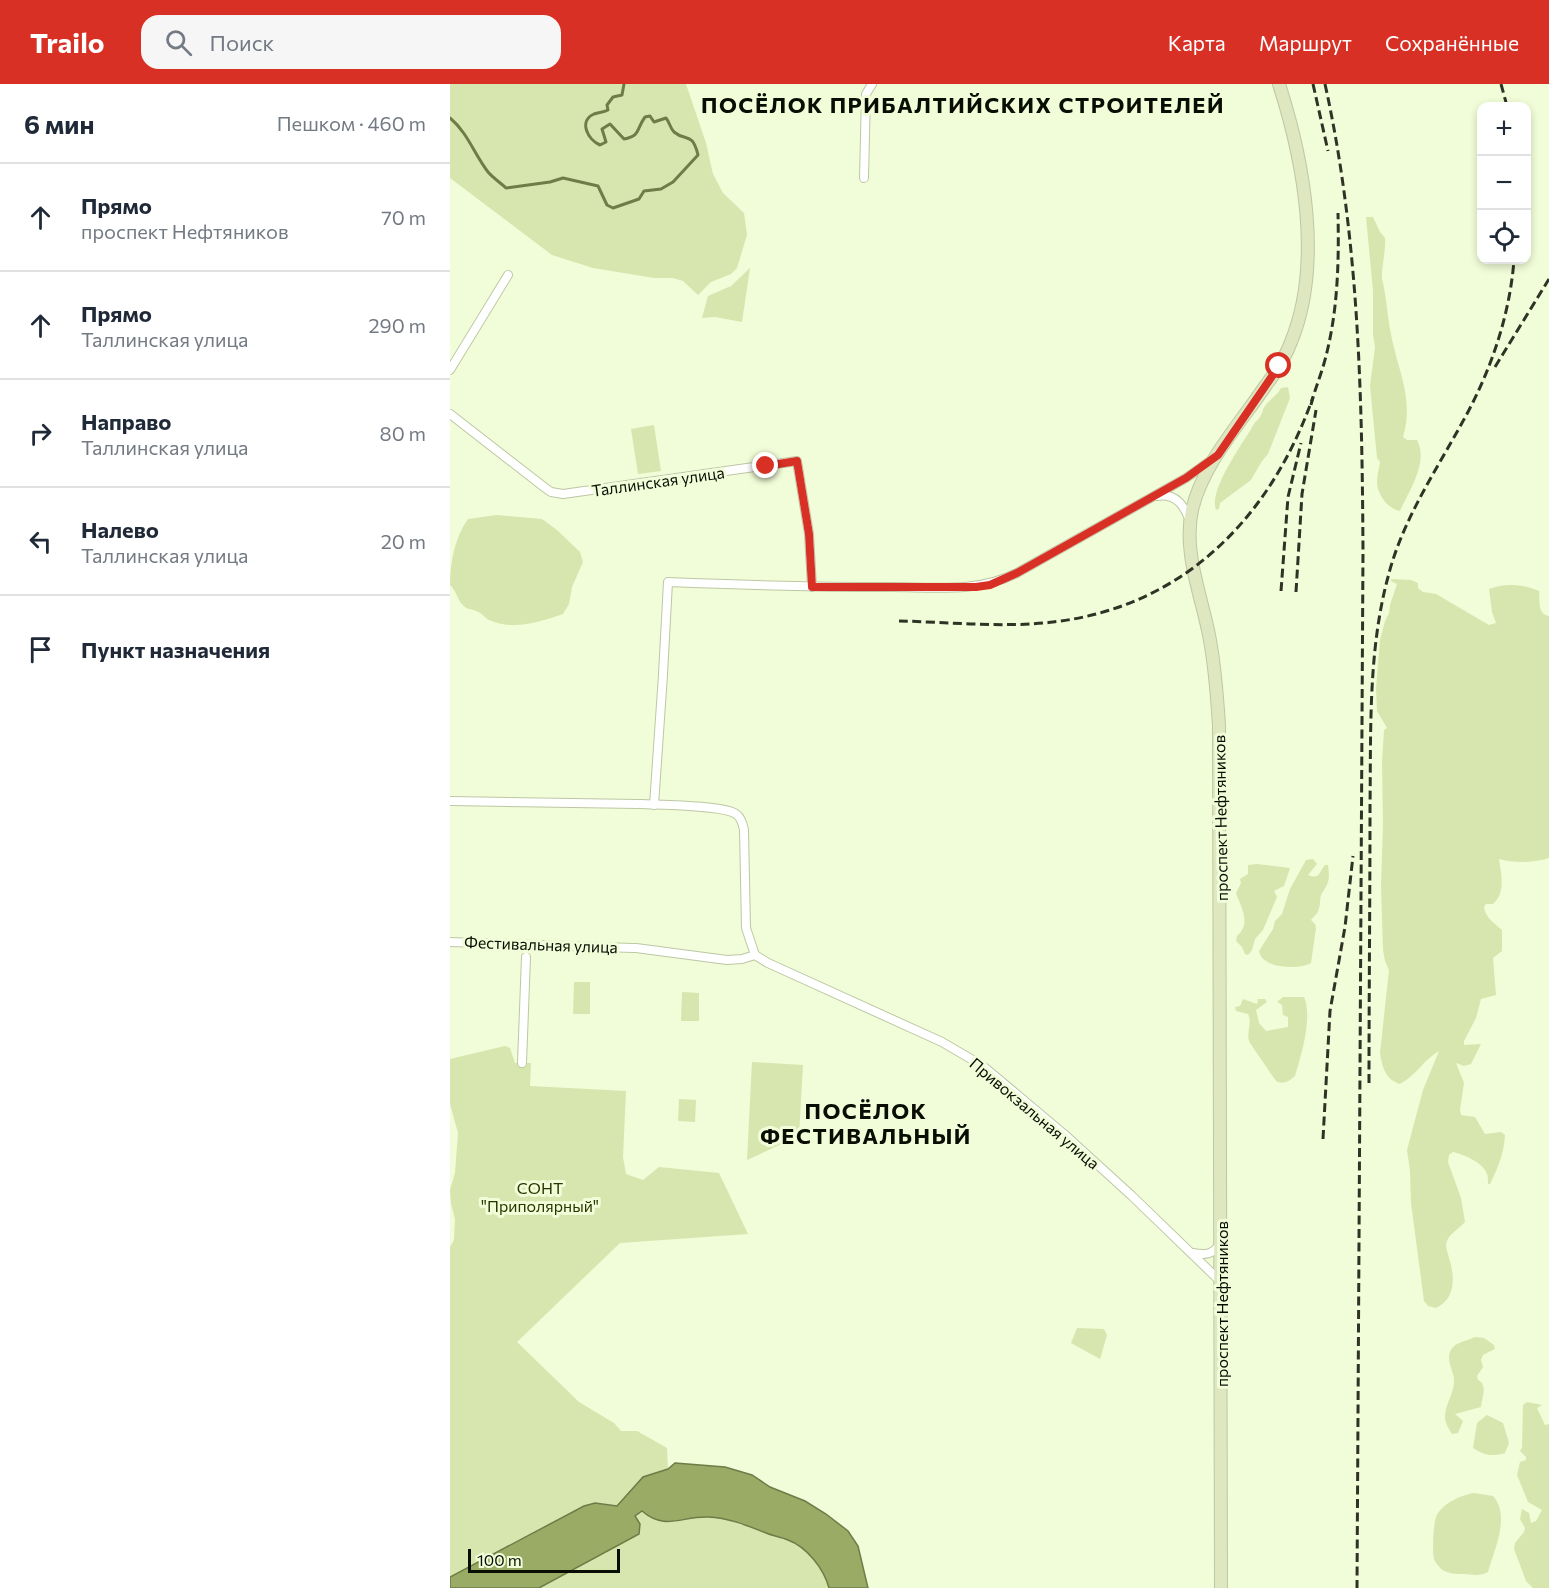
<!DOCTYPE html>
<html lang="ru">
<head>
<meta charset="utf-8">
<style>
	body { margin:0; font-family:Commissioner,sans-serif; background:#f6f6f7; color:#1f2937 }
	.controls { position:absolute; right:18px; top:18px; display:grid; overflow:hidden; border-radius:12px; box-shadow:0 3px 9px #0003 }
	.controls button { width:54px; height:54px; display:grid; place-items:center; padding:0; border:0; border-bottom:2px solid #e0e1e3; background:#fff; color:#1f2937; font:30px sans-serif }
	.scale { position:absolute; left:18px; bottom:15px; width:152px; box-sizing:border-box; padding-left:6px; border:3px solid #0a0d03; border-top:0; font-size:16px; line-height:21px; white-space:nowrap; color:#0a0d03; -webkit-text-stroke:4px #f1fcd8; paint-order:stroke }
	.stop { position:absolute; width:18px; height:18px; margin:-14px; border:4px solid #d93025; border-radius:50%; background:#fff }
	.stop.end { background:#d93025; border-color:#fff; box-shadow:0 2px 6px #0008 }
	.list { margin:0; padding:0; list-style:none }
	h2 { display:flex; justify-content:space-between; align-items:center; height:78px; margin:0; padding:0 24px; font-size:26px }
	h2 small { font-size:20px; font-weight:400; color:#747a83 }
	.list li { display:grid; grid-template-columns:39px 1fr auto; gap:18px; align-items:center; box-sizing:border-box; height:108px; padding:0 24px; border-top:2px solid #e0e1e3 }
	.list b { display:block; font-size:22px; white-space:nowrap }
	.list p { margin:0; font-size:20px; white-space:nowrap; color:#747a83 }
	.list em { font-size:20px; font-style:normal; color:#747a83 }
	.icon { flex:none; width:33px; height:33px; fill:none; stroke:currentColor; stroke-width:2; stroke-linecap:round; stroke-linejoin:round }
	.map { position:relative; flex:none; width:1099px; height:1504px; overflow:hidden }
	header { display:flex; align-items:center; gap:36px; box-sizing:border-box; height:84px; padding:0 30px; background:#d93025; color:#fff }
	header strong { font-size:28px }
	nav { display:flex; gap:33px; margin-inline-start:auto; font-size:21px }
	.search { width:420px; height:54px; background:#f6f6f7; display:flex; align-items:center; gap:15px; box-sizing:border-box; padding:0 21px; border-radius:18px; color:#747a83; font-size:22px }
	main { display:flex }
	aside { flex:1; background:#fff }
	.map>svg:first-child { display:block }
</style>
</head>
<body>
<header>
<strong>Trailo</strong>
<div class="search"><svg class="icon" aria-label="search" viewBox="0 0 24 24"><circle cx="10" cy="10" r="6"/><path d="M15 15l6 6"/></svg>Поиск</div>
<nav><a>Карта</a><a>Маршрут</a><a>Сохранённые</a></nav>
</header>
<main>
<aside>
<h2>6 мин<small>Пешком · 460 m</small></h2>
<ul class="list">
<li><svg class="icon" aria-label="ahead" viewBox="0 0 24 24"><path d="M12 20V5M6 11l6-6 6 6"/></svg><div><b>Прямо</b><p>проспект Нефтяников</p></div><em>70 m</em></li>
<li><svg class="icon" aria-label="ahead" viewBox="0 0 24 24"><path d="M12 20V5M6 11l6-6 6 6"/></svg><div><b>Прямо</b><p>Таллинская улица</p></div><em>290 m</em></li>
<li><svg class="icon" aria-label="right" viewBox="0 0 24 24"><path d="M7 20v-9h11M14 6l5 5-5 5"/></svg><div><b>Направо</b><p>Таллинская улица</p></div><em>80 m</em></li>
<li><svg class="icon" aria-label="left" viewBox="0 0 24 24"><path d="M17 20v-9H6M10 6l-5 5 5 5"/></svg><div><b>Налево</b><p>Таллинская улица</p></div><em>20 m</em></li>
<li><svg class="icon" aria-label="arrive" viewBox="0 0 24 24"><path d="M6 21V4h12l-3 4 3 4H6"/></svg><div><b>Пункт назначения</b></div></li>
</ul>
</aside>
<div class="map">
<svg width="1099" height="1504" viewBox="0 0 1099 1504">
	<rect width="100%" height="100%" fill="#f1fcd8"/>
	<g fill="#d7e6ae">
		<polygon points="0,0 236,0 256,59 263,90 273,109 294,129 297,151 287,184 281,190 261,198 248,211 233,197 223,194 204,194 143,184 102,171 0,94"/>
		<path d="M 916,133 L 923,133 L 930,148 L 935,154 C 936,166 931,187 932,195 C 936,210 937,228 940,245 C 946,283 965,314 953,353 L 957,356 L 967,356 C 979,378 959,407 950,427 C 938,425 927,410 927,398 C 927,391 929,384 930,378 L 927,374 L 920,302 L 925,263 L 923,251 L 923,207 Z"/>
		<polygon points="300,184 292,238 265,233 252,234 258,212 281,202"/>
		<path d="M 838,303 L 840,314 L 818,370 L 812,377 L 801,396 L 770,419 L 769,425 L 766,426 C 758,406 794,358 804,340 C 804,339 809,335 810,333 C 813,329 812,325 816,321 C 821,314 827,312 831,304 Z"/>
		<polygon points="204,341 211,387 188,390 181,345"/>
		<path d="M 47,431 L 92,435 L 107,446 L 130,468 L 133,478 L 122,503 L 119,520 L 113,530 C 90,538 63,547 39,536 C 35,534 33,530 28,528 C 24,525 19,526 15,523 C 7,517 7,507 0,501 C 0,478 5,453 18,435 Z"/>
		<path d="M 941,495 L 961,496 L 968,499 L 968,504 L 973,508 L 986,510 L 1039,541 L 1046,539 L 1042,528 L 1039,505 C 1056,499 1072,500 1089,507 C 1090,516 1087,530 1099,532 L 1099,774 C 1084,779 1064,779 1049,775 C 1051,789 1056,809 1043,820 L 1036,820 L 1034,823 C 1035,833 1044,839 1052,846 L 1052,867 L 1043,874 L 1046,911 L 1031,915 L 1026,934 L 1014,957 L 1014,961 L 1031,960 L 1021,980 L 1014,982 L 1006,979 L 1014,999 L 1010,1026 L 1011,1031 L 1025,1033 L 1035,1050 L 1051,1048 L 1055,1051 C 1054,1069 1048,1084 1040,1100 L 1038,1100 C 1038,1099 1038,1090 1037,1090 C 1033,1078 1014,1071 1003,1068 L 999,1071 L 998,1078 L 1011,1114 L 1015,1138 C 1009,1145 998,1150 996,1160 C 996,1165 998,1169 999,1174 C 1005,1192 1006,1215 986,1224 L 978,1222 L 974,1217 L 961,1119 L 960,1087 L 957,1066 L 973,1006 L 989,967 C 974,975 966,992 950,1000 C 936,996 932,983 930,969 L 939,886 L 935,877 L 933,866 L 931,802 L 933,740 L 932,677 L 934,646 L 937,644 L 927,627 L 926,604 L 930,556 L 935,537 L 939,529 L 940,521 L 947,500 L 941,497 Z"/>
		<path d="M 863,775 L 867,780 L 858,791 C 870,796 869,788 875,781 L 878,781 C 880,795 879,799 872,809 C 869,814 871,820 869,824 C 868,830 864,832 861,836 L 865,840 L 866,844 L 861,879 C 848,886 812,885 809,867 L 823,845 L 825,837 L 832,830 L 840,805 L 856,776 Z"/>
		<path d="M 807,780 L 840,784 L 834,802 L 824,807 L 827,813 L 813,846 L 805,855 L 802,866 L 798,871 L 795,870 L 792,863 L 786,857 L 787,852 C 801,840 792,825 786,809 L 791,799 L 790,795 L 798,790 L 798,781 Z"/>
		<polygon points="124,898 140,898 140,930 123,930"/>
		<polygon points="232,908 249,909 249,937 231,937"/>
		<path d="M 833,913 L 854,913 C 863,933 851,972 845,992 C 839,997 834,1001 826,997 L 800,959 C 795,950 803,940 798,930 L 786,927 L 785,923 L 790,922 L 793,915 L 807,920 L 808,915 L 815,915 L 817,918 L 806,926 L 809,939 L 816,947 L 838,943 L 838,933 L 833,931 L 832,921 L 827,918 Z"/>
		<polygon points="55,962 60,964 65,979 81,979 80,1002 176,1007 173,1073 176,1090 193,1096 209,1083 269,1089 298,1150 170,1159 67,1258 129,1318 164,1339 171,1347 187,1347 217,1364 218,1385 193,1393 167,1422 146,1419 134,1422 0,1493 0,1163 4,1156 5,1135 1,1120 0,1106 5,1089 8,1049 0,1020 0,975"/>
		<polygon points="302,978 353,981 349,1052 297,1076"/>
		<polygon points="229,1015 246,1016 245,1038 228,1037"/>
		<polygon points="627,1244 654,1245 657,1251 650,1275 621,1259"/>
		<path d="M 1025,1253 L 1034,1254 L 1044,1261 L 1045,1265 L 1033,1271 L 1031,1276 L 1033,1283 L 1027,1292 L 1028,1296 C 1038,1301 1032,1313 1031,1323 L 1005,1330 L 1013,1337 L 1008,1349 L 1002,1350 C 999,1345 995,1339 995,1333 C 995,1319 1005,1309 1004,1295 C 1003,1284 994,1274 1003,1263 C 1008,1258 1019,1256 1025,1253 Z"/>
		<polygon points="1077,1318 1092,1321 1087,1324 1095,1341 1099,1340 1099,1504 1083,1504 1076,1497 1064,1465 1065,1459 1074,1448 1075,1444 1070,1435 1072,1425 1079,1429 1081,1439 1086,1437 1092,1426 1078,1418 1067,1391 1070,1378 1076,1376 1076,1373 1070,1367 1072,1364 1073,1321"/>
		<path d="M 1037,1331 L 1053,1339 L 1059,1359 L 1055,1369 C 1041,1373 1034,1371 1023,1364 L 1027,1339 Z"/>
		<path d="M 1024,1409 L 1043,1412 C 1061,1432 1044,1466 1038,1488 C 1031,1492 1023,1491 1015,1490 C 1009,1490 1002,1490 997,1488 C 992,1487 986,1480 984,1475 C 982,1467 983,1435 988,1429 C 996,1418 1011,1411 1024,1409 Z"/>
		<path d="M 192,1427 C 215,1447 232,1432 258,1433 C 279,1434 296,1441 316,1449 C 323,1452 331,1453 338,1456 C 357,1463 374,1485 379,1504 L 90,1504 L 130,1480 L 156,1469 L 184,1432 Z"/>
	</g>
	<path fill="#99ab64" stroke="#6e7c47" stroke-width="1.5" d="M 225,1379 L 275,1383 L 302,1391 L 320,1403 L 355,1417 L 376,1430 L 398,1447 L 408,1462 L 418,1504 L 379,1504 C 374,1485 357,1463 338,1456 C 331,1453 323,1452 316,1449 C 296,1441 279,1434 258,1433 C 232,1432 215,1447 192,1427 L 185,1432 L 190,1440 L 189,1450 L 89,1504 L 0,1504 L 0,1493 L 134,1422 L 145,1419 L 167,1422 L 193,1393 L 218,1385 Z"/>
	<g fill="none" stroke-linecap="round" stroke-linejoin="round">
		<path stroke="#6e7c47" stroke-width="3" d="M 0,34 C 18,49 24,70 38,88 C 43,94 51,99 56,104 L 100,98 L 113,94 L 148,102 L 157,121 L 163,124 L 189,115 L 194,107 L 211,105 L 223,98 L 248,71 C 242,47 236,58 224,48 C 220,44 220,39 216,34 L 204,38 L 200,32 L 195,33 C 186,45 191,52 174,55 L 160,40 L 152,45 L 156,58 L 150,61 C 138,56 128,37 144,30 C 149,28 153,29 158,26 L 157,21 L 163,13 L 172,11 L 174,0"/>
		<g stroke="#bdc7a4" stroke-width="10">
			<g id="minor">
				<polyline points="414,94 416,10 422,0"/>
				<polyline points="0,286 58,191"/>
				<polyline points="0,330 94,403 101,408 113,410 347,377 359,450 362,503"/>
				<path d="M 707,412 C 726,409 734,421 740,437"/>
				<path d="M 213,590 L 218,498 C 293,501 367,503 441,503 C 483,503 528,509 567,489 L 736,394 L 760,377"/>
				<polyline points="0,717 188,720"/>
				<path d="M 191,720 C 209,721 273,721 286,730 C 291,733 293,741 294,746 L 296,844 L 305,871"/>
				<polyline points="204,721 213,591"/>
				<polyline points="0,858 183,864"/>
				<polyline points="186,864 277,876 292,875 305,871"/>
				<polyline points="305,871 318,879 492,958 533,982 614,1050 682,1112 771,1198"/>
				<polyline points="72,979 76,873"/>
				<path d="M 743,1169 C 755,1171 764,1171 770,1159"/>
			</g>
		</g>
		<g stroke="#bdc7a4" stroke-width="14">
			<path id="secondary" d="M 771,1504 L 769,641 C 767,610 765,581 759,551 C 751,510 733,468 742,426 C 753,379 790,340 816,301 C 826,288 835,274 841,258 C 873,180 854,78 829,0"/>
		</g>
		<use href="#minor" stroke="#fff" stroke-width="8"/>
		<use href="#secondary" stroke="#dfe7c1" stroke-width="12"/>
		<g stroke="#2f3325" stroke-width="3" stroke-dasharray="9 4.5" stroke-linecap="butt">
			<polyline points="863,0 878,67"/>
			<path d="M 875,0 C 909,154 912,311 913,467 L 907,1504"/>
			<polyline points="1051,0 1057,22"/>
			<polyline points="1045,283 1099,195"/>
			<path d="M 861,321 C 865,304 872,289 876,272 C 888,225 889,177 888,129"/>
			<polyline points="831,507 838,413 851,359"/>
			<polyline points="846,508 852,410 866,326"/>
			<path d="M 449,537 C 498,538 555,544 603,538 C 734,523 821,433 863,313"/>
			<path d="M 919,999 C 919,907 920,815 920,723 C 921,647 918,567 938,493 C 953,433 990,381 1019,326 C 1043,280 1060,228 1064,176"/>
			<polyline points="873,1055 880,927 895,843 903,772"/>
		</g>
	</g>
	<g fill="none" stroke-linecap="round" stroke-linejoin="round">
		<polyline stroke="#d93025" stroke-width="8" points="316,382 347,377 359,450 362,503 526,503 540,501 567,489 736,394 768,371 829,282"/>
	</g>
	<g text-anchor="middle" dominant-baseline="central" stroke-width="6" stroke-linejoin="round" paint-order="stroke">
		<g font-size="16" fill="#0a0d03" stroke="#f1fcd8">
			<text transform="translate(208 397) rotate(-8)">Таллинская улица</text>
			<text transform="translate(770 734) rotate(-91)">проспект Нефтяников</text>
			<text transform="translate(91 860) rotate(2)">Фестивальная улица</text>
			<text transform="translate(585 1029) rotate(40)">Привокзальная улица</text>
			<text transform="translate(771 1220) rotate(-90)">проспект Нефтяников</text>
		</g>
		<g font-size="16" fill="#2b3500" stroke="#f1fcd8">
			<text x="90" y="1103">СОНТ<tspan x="90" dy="18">"Приполярный"</tspan></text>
		</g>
		<g font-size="22" font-weight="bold" letter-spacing="1.5" fill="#0a0d03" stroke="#f1fcd8">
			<text x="513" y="20">ПОСЁЛОК ПРИБАЛТИЙСКИХ СТРОИТЕЛЕЙ</text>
			<text x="416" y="1026">ПОСЁЛОК<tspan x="416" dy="25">ФЕСТИВАЛЬНЫЙ</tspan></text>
		</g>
	</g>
</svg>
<div class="controls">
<button>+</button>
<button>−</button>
<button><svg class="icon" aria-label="locate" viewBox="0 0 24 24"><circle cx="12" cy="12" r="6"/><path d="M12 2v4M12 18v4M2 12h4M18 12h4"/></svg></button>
</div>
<div class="scale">100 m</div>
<div class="stop" style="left:829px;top:282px"></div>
<div class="stop end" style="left:316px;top:382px"></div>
</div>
</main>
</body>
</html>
